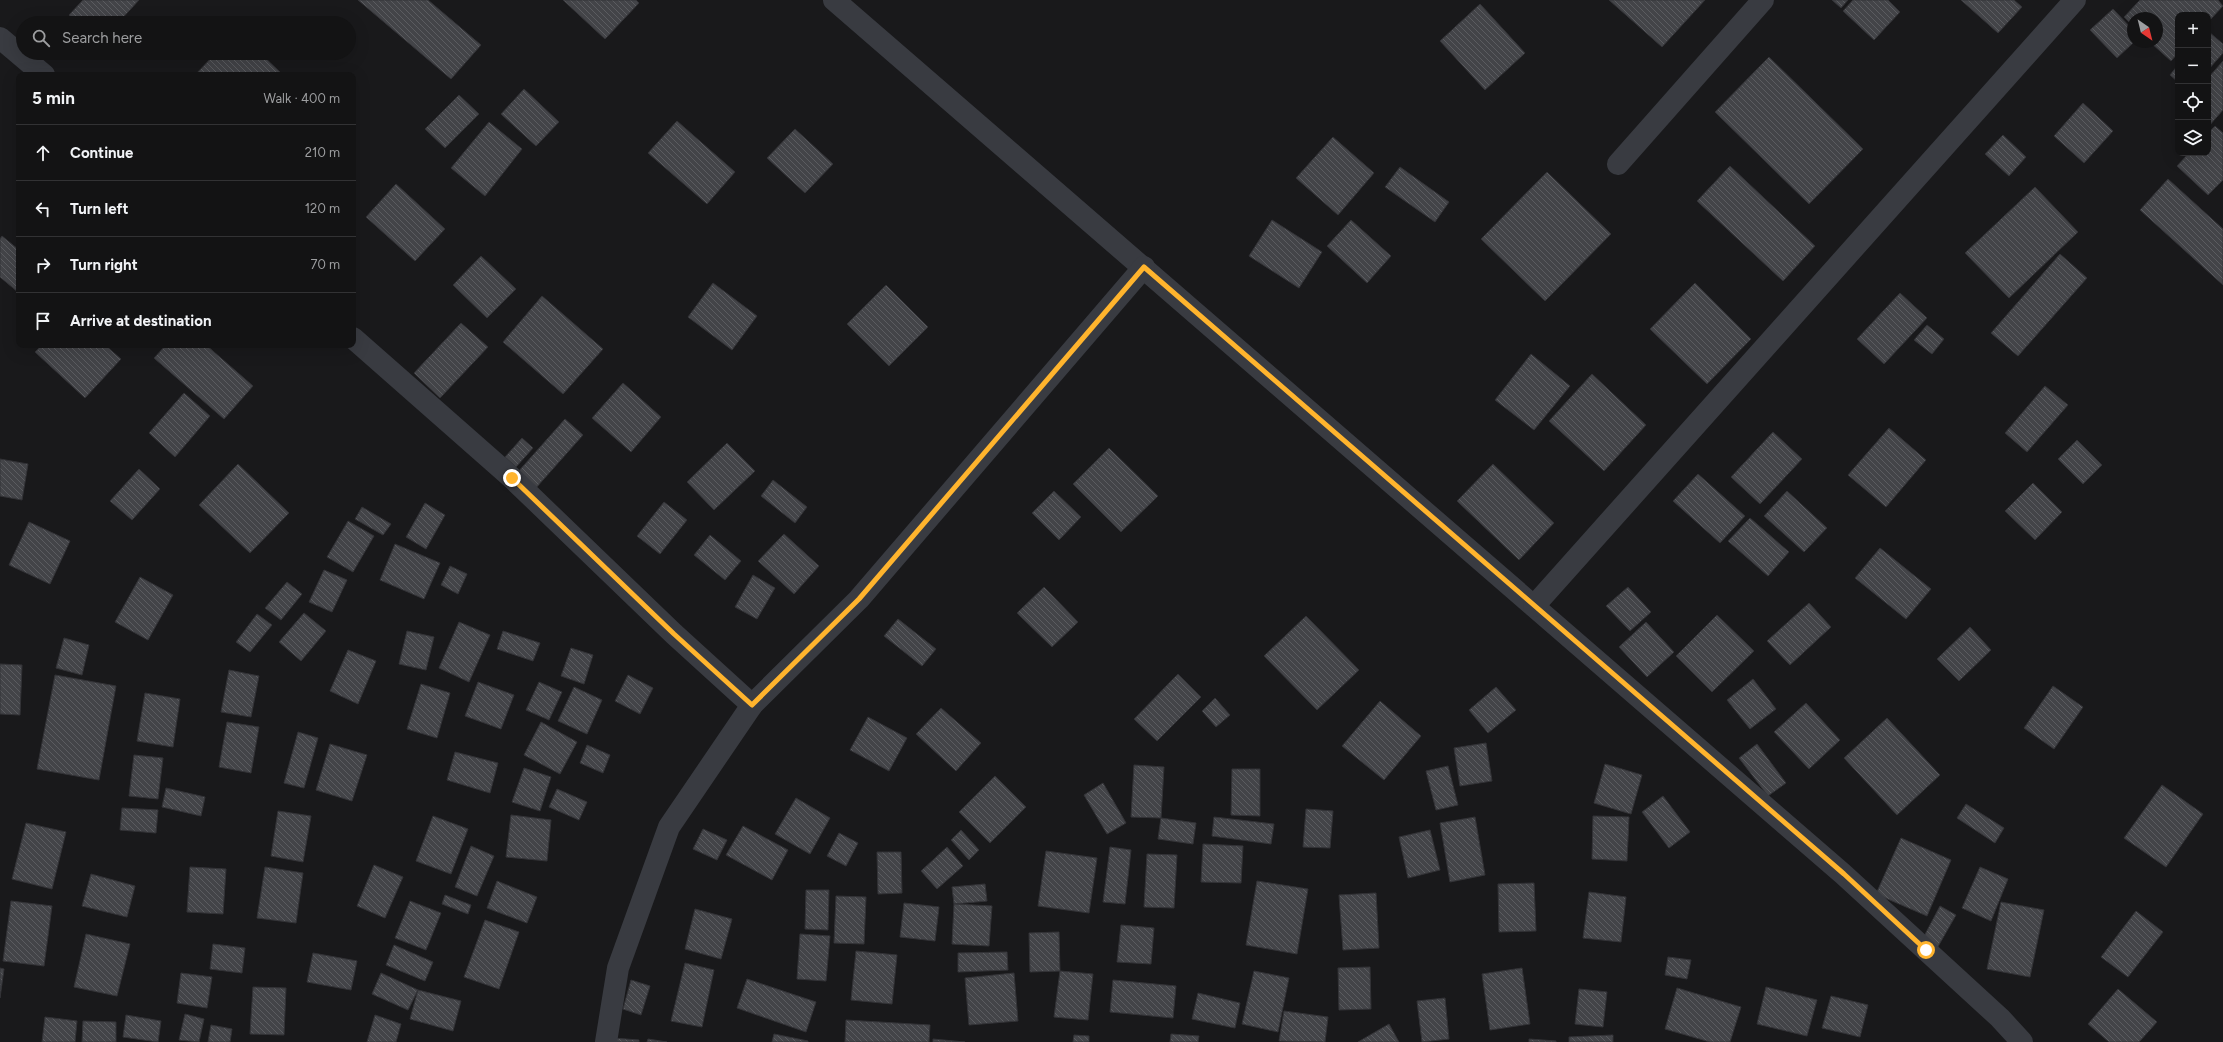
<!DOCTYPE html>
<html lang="en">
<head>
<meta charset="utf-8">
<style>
	body { margin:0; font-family:Figtree,sans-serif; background:#202022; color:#f1f3f6 }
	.controls { position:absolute; right:12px; top:12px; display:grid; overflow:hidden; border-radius:8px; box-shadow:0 4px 16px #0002 }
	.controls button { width:36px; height:36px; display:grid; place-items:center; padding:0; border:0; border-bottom:1px solid #323234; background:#131314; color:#f1f3f6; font:20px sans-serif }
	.compass { position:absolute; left:2127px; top:12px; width:36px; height:36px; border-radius:50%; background:#131314; box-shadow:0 4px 16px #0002; rotate:145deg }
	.stop { position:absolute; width:12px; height:12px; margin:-9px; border:3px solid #ffb42d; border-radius:50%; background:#fff }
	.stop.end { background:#ffb42d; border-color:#fff; box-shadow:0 1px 4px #0008 }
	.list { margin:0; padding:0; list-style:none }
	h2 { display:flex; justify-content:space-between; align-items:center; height:52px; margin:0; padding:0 16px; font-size:17px }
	h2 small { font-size:13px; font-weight:400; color:#9d9ea0 }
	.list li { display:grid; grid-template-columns:26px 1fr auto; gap:12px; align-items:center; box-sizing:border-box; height:56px; padding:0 16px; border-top:1px solid #323234 }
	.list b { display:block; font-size:15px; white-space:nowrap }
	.list em { font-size:13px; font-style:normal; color:#9d9ea0 }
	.icon { flex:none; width:22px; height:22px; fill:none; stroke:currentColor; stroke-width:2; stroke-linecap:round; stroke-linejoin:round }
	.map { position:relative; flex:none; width:2223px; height:1042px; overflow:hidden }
	.search { position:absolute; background:#131314; box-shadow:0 4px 16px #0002; left:16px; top:16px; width:340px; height:44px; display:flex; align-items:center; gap:10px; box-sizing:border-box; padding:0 14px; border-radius:22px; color:#9d9ea0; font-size:15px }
	.panel { position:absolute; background:#131314; box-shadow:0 4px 16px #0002; left:16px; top:72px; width:340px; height:276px; border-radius:8px }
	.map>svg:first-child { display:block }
</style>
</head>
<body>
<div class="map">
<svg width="2223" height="1042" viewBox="0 0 2223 1042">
	<defs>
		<pattern id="building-back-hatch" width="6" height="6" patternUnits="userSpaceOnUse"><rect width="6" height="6" fill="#434448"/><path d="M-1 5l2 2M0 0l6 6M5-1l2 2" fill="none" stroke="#5b5c60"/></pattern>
	</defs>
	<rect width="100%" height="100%" fill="#19191b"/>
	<g fill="url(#building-back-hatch)" stroke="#333337">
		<polygon points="83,0 139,0 118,23 78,23 69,15"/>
		<polygon points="358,0 428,0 481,45 451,79"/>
		<polygon points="563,0 636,0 639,3 605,39"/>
		<polygon points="1609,0 1705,0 1662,47"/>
		<polygon points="1832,0 1848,0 1841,8"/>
		<polygon points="1853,0 1888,0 1900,12 1874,40 1843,11"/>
		<polygon points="1961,0 2014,0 2022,7 1998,33"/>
		<polygon points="2140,0 2218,0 2223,6 2208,22 2208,15 2178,15 2178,53 2171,61 2150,42 2157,42 2157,18 2133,18 2133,26 2124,17"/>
		<polygon points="1480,4 1525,53 1485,90 1440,41"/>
		<polygon points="2113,9 2133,30 2134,42 2117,58 2090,30"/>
		<polygon points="2209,32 2223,44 2223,53 2208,70"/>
		<polygon points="216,53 260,53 283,75 195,75"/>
		<polygon points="1769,57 1863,149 1809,204 1715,112"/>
		<polygon points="2223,61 2223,110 2208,127 2208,78"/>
		<polygon points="2178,65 2178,82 2170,75"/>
		<polygon points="524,89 559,122 536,146 501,114"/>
		<polygon points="459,95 479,114 445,148 425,129"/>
		<polygon points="2083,103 2113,131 2084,163 2054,136"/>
		<polygon points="677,121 735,172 707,204 648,153"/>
		<polygon points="489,122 522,149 485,196 451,168"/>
		<polygon points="2215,126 2223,133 2223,180 2208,195 2177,166 2189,153 2208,153 2208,133"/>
		<polygon points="795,129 833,164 805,193 767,158"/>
		<polygon points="2003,135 2026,157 2009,176 1985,154"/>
		<polygon points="1333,137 1374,173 1338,215 1296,178"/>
		<polygon points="1730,166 1815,246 1783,281 1697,201"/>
		<polygon points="1400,167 1449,202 1435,222 1385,187"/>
		<polygon points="1547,172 1611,234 1545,301 1481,239"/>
		<polygon points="2168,179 2223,229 2223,285 2140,210"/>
		<polygon points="396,184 445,229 415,261 366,217"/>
		<polygon points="2035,187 2078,232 2009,298 1965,253"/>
		<polygon points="1272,220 1322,252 1299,288 1249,256"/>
		<polygon points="1351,220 1391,256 1367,283 1327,246"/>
		<polygon points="2,236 19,250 19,293 0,277 0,239"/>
		<polygon points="2060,254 2087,278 2018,356 1991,333"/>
		<polygon points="481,256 516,289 487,318 453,285"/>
		<polygon points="713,283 757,316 732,350 688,317"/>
		<polygon points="1695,283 1751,339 1707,384 1650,329"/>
		<polygon points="886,285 928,327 889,366 847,324"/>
		<polygon points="1900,293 1927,318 1884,364 1857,339"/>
		<polygon points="542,296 603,349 563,394 503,342"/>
		<polygon points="461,323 488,347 440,398 414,373"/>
		<polygon points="1927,325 1944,339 1932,354 1914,340"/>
		<polygon points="42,345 105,345 121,359 85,398 35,352"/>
		<polygon points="166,345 206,345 253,386 224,419 154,358"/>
		<polygon points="1531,354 1570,386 1534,430 1495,400"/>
		<polygon points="1592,374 1646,425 1604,471 1549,421"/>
		<polygon points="623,383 661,417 631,452 592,418"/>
		<polygon points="2045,386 2068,405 2027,452 2005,433"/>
		<polygon points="184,393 210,416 175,457 149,433"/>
		<polygon points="565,419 583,435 535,489 517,473"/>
		<polygon points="1889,428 1926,460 1886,507 1848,475"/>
		<polygon points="1773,432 1802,459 1760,504 1731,477"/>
		<polygon points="522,438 533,448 516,467 505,457"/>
		<polygon points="2077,440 2102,465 2083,484 2058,459"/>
		<polygon points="727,443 755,471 714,510 687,482"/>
		<polygon points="1109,448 1158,496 1121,532 1073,484"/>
		<polygon points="0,459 28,464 22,500 0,496"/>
		<polygon points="238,464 289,513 250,553 199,505"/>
		<polygon points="1493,464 1554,523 1519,560 1457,501"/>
		<polygon points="139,469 160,489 132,520 110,501"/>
		<polygon points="1698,474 1745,516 1720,543 1673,501"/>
		<polygon points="773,480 807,507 795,523 761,496"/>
		<polygon points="2033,483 2062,512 2035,540 2005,511"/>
		<polygon points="1054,491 1081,517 1059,540 1032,513"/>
		<polygon points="1787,491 1827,528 1804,552 1764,516"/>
		<polygon points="664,502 687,520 660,554 637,536"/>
		<polygon points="425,503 445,515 426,549 406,537"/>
		<polygon points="362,507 391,524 383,535 355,519"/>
		<polygon points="1750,518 1789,552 1768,576 1728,541"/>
		<polygon points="348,521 374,536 353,572 327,557"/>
		<polygon points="29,522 70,541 50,584 9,565"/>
		<polygon points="784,534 819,566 794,594 758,561"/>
		<polygon points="710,535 741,561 725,580 694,555"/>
		<polygon points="395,544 440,563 424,599 380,580"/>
		<polygon points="1880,548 1931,589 1906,619 1855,578"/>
		<polygon points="450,566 467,574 458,594 441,585"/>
		<polygon points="324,570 347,580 332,612 309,602"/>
		<polygon points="753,575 775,588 757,619 735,607"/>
		<polygon points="140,577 173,595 148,640 115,622"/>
		<polygon points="287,582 302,594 281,620 265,608"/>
		<polygon points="1044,587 1078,622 1052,647 1017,613"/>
		<polygon points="1628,587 1651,612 1630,631 1606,606"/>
		<polygon points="1809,603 1831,627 1790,665 1767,641"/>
		<polygon points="304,613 326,631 301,661 279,642"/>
		<polygon points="257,614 272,625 250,652 236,642"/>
		<polygon points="1717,615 1754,651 1712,692 1676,656"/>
		<polygon points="1306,616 1359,670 1317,710 1264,656"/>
		<polygon points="898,619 936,649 922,666 884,636"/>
		<polygon points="459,622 490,635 469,682 439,668"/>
		<polygon points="1646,622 1674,652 1647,677 1619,647"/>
		<polygon points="1970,627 1991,650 1959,681 1937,659"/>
		<polygon points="407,631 434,637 426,670 399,664"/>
		<polygon points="503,631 540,643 533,661 497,649"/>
		<polygon points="64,638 89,645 82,675 56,668"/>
		<polygon points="571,648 593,655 584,684 561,676"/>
		<polygon points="348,650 376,661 358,704 330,691"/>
		<polygon points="0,664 22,665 20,715 0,714"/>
		<polygon points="229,670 259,676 251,717 221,712"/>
		<polygon points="1178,674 1201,697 1157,741 1134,719"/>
		<polygon points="55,675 116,686 99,780 37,769"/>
		<polygon points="628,675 653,688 640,714 615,701"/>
		<polygon points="1753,679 1776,709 1750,729 1727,700"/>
		<polygon points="478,682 514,695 501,729 465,716"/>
		<polygon points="539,682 562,692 549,720 526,710"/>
		<polygon points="421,684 450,693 437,738 407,729"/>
		<polygon points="2053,686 2083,707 2054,749 2024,728"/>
		<polygon points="574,687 602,700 587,734 558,721"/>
		<polygon points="1496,687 1516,710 1488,733 1469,710"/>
		<polygon points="145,693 180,699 173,747 137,741"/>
		<polygon points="1215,698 1230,715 1216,727 1202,711"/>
		<polygon points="1380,701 1421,736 1384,780 1342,746"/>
		<polygon points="1806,703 1840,740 1809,769 1774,732"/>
		<polygon points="941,708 981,743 956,771 916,734"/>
		<polygon points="868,717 907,738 889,771 850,750"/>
		<polygon points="1887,718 1940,775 1897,815 1844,758"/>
		<polygon points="227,722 259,727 251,773 219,767"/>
		<polygon points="541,722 577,742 560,774 524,755"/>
		<polygon points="298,732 318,738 304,788 284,783"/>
		<polygon points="1486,743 1492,781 1460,786 1454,748"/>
		<polygon points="330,744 367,755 352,801 316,790"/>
		<polygon points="1757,744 1786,783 1768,796 1739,758"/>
		<polygon points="587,745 610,755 603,773 580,763"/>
		<polygon points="455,752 498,763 490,793 447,780"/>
		<polygon points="134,755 163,758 158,799 129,796"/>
		<polygon points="1605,764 1642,775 1631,814 1594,803"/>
		<polygon points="1134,765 1164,767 1161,818 1131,817"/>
		<polygon points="1448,766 1458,805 1436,810 1426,771"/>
		<polygon points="524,768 551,777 540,811 512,802"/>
		<polygon points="1232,769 1260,769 1260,816 1231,815"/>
		<polygon points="995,776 1026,807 990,843 959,812"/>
		<polygon points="1103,783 1126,823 1107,834 1084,795"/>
		<polygon points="2162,785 2203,814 2166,867 2124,838"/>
		<polygon points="166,788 205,797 201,816 162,807"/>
		<polygon points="557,789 587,802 579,820 549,807"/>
		<polygon points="1663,796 1690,832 1669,848 1642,812"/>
		<polygon points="796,798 830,818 810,854 775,834"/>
		<polygon points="1966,804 2004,828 1995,843 1957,818"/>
		<polygon points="122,808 158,810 156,833 120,830"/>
		<polygon points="1306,809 1333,811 1330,848 1303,847"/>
		<polygon points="278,811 311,816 303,862 271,856"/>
		<polygon points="511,815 551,820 547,861 506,857"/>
		<polygon points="433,816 468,829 451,874 416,861"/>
		<polygon points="1593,816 1629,817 1627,861 1592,859"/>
		<polygon points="1214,817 1274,824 1271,844 1212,836"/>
		<polygon points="1475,817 1485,875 1450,882 1440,823"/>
		<polygon points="1161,818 1196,823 1193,844 1158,839"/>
		<polygon points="26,823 66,832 52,889 12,879"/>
		<polygon points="743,826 788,850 772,880 726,855"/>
		<polygon points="703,829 727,840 717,860 693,849"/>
		<polygon points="961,830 979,850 969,860 951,840"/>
		<polygon points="1430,830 1440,870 1408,878 1399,837"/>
		<polygon points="839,833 858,843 846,866 827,856"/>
		<polygon points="1901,838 1951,860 1927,916 1876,894"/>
		<polygon points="1203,844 1243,846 1241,883 1201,882"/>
		<polygon points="471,846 494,856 477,896 455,887"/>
		<polygon points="947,847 963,866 937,889 921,871"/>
		<polygon points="1110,847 1131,850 1125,904 1103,902"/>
		<polygon points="1046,851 1097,858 1089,913 1038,906"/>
		<polygon points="877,852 901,852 902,893 878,894"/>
		<polygon points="1147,854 1177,855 1174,908 1144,907"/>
		<polygon points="374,865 403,877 385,918 357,906"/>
		<polygon points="190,867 226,869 223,914 187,912"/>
		<polygon points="265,867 303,873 296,923 257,918"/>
		<polygon points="1980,867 2008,879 1991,921 1962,908"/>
		<polygon points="91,874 135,886 127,917 82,906"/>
		<polygon points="497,881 537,897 527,923 487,908"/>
		<polygon points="1257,881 1308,889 1297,954 1246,945"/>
		<polygon points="1534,883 1536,931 1499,932 1498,884"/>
		<polygon points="985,884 987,901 954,904 952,887"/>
		<polygon points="806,890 829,890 828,930 805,929"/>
		<polygon points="1589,892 1626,897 1621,942 1583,938"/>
		<polygon points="1376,893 1379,948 1343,950 1339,895"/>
		<polygon points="445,895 471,905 468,914 442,904"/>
		<polygon points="836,896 866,897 864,944 834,943"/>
		<polygon points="11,901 52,906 44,966 3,961"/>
		<polygon points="410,901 441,913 426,950 395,938"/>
		<polygon points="2001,902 2044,910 2030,977 1987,969"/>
		<polygon points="904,903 939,907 935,941 900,937"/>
		<polygon points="954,904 992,906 989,946 952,944"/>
		<polygon points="1940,906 1956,915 1936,950 1921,942"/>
		<polygon points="695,909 732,919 721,959 685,949"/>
		<polygon points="2136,911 2163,932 2128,977 2101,957"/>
		<polygon points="485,920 519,932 499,989 464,977"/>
		<polygon points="1121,925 1154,928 1151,964 1117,962"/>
		<polygon points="1059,932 1060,971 1030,972 1029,933"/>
		<polygon points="86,934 130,944 117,996 74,987"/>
		<polygon points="800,934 830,936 826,981 797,979"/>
		<polygon points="213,944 245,948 242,973 210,969"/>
		<polygon points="394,945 433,962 425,981 386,965"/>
		<polygon points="856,951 897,955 892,1004 851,1000"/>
		<polygon points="1007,952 1008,970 958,972 958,953"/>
		<polygon points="313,953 357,961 351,990 307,982"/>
		<polygon points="1668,957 1691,960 1687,979 1665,975"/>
		<polygon points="685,963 714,970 702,1027 671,1021"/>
		<polygon points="1370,967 1371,1009 1339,1010 1338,968"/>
		<polygon points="0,968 4,969 0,998"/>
		<polygon points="1522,968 1530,1024 1490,1030 1482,974"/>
		<polygon points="1060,971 1093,974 1088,1020 1054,1017"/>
		<polygon points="1254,971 1289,978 1278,1032 1242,1024"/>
		<polygon points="181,973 212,977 207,1008 177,1003"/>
		<polygon points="381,973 418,990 408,1010 372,994"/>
		<polygon points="1014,973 1018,1021 969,1025 965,978"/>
		<polygon points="747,979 816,1002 806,1032 737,1008"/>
		<polygon points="631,980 650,986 641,1015 623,1009"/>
		<polygon points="1113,980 1176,986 1173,1018 1110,1012"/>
		<polygon points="253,987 286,988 284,1035 250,1034"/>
		<polygon points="1766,987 1817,1000 1807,1036 1757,1024"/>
		<polygon points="1677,988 1741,1007 1730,1042 1710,1042 1665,1029"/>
		<polygon points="1579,989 1607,992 1603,1027 1575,1024"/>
		<polygon points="2118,989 2157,1022 2139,1042 2109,1042 2088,1024"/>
		<polygon points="418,990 461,1001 453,1031 410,1019"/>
		<polygon points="1198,993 1240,1003 1235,1028 1192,1019"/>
		<polygon points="1831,996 1868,1005 1860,1037 1822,1028"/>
		<polygon points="1445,998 1449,1039 1422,1042 1417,1001"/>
		<polygon points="1284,1011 1328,1017 1325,1042 1279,1041"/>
		<polygon points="185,1014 204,1019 199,1042 179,1040"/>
		<polygon points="126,1015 161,1021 158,1042 123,1037"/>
		<polygon points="375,1015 401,1024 396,1042 367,1042"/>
		<polygon points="45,1017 77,1021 75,1042 42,1042"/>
		<polygon points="846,1020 930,1025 929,1042 845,1042"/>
		<polygon points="83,1021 116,1022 116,1042 82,1042"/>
		<polygon points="1389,1024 1399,1042 1358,1042"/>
		<polygon points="211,1025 232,1029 230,1042 208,1042"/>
		<polygon points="774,1034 808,1041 808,1042 772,1042"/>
		<polygon points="1171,1034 1199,1036 1198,1042 1170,1042"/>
		<polygon points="1074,1035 1089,1036 1089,1042 1073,1042"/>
		<polygon points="1613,1035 1613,1042 1569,1042 1569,1037"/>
		<polygon points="613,1038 639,1040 639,1042 612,1042"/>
		<polygon points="648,1039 667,1042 647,1042"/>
		<polygon points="933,1039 965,1042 933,1042"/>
		<polygon points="1529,1039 1556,1041 1556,1042 1529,1042"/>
	</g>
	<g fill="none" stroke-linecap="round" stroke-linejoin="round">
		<g stroke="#393b41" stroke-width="22">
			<polyline points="834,0 1843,874 2000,1018 2022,1042"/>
			<polyline points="0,38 44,75"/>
			<polyline points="1618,164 1763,0"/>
			<polyline points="353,338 512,478 674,634 752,705"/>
			<polyline points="1534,606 2075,0"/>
			<polyline points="606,1042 618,968 669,827 752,705 859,599 1144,267"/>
		</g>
	</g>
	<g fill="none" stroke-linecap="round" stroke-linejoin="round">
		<polyline stroke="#ffb42d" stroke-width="5" points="512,478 674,634 752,705 859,599 1144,267 1844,874 1926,950"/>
	</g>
</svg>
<div class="controls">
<button>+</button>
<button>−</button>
<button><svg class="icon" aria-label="locate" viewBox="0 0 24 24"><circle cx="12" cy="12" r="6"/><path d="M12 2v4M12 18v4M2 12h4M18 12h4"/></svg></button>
<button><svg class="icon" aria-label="layers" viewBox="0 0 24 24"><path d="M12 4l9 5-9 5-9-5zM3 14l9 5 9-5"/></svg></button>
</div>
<svg class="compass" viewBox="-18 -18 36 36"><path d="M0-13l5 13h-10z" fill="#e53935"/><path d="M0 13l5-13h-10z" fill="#9d9ea0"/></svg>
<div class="stop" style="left:1926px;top:950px"></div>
<div class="stop end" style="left:512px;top:478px"></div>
<div class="search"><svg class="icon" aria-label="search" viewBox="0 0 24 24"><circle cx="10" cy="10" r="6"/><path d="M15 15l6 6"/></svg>Search here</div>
<section class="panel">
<h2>5 min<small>Walk · 400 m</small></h2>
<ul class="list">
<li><svg class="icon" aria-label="ahead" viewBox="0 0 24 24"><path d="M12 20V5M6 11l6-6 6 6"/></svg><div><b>Continue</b></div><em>210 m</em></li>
<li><svg class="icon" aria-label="left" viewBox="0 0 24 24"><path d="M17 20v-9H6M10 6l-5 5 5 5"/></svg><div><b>Turn left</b></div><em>120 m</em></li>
<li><svg class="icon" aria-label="right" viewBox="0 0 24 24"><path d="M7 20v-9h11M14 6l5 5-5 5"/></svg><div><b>Turn right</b></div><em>70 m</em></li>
<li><svg class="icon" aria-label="arrive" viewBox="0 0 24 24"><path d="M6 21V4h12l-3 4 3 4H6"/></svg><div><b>Arrive at destination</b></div></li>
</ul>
</section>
</div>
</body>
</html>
